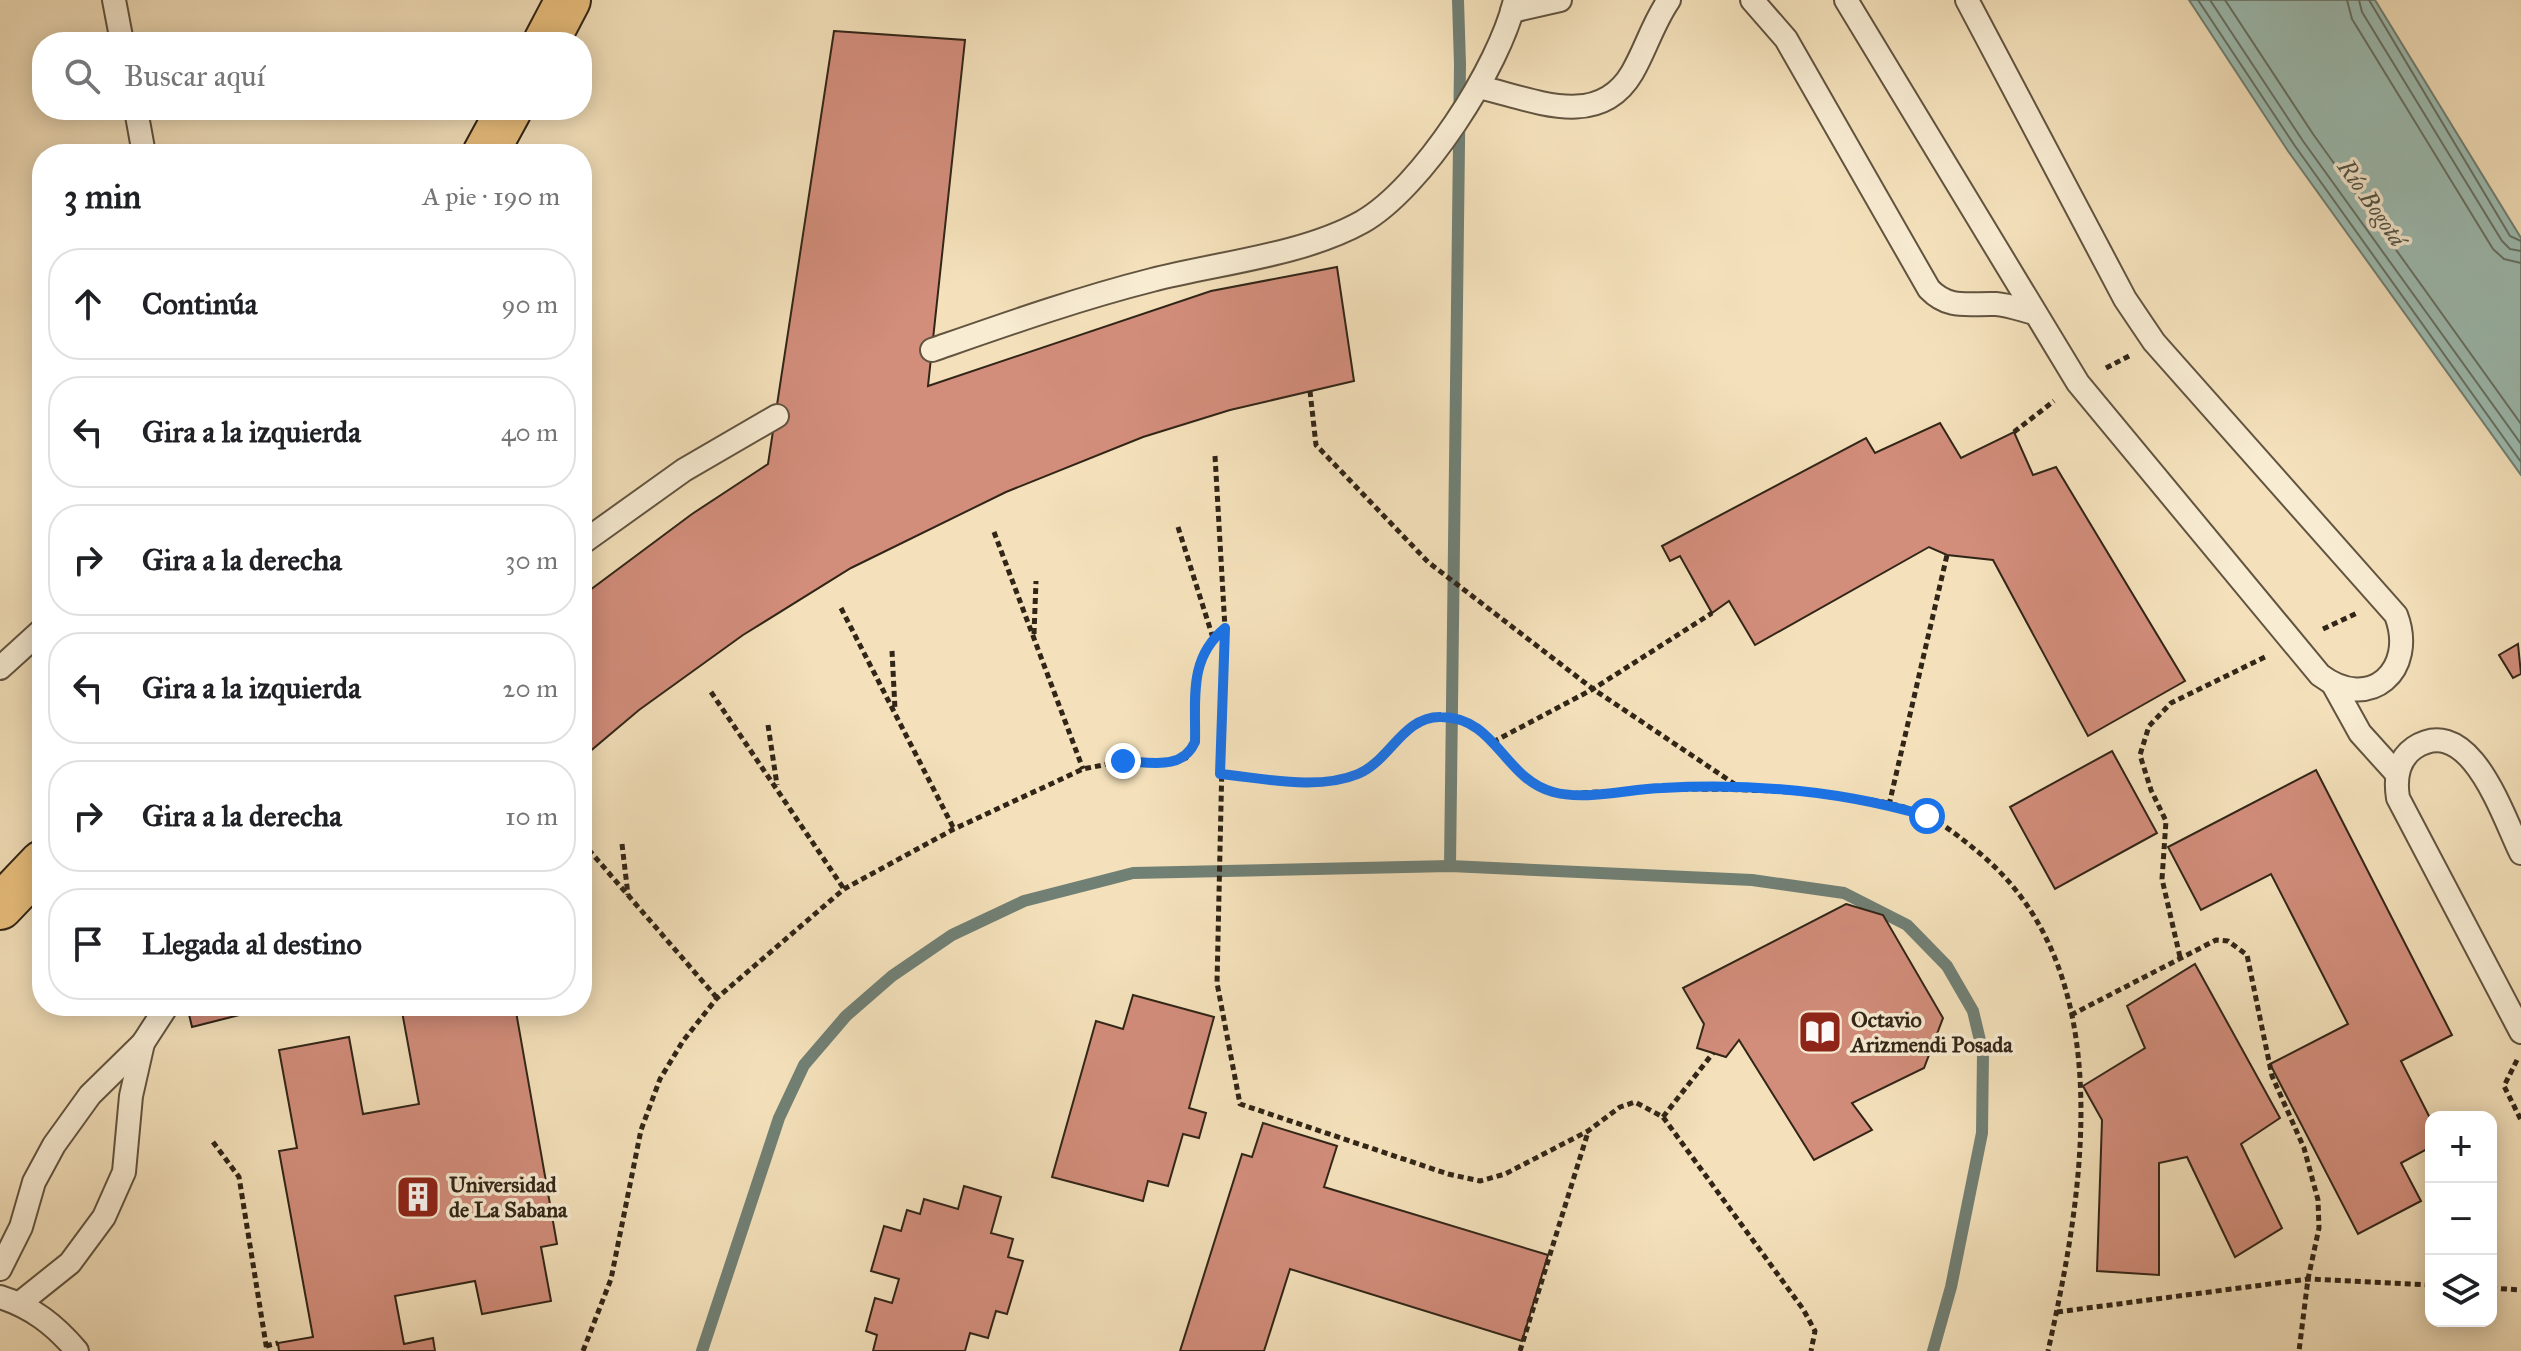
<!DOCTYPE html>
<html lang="es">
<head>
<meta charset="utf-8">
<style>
	body { margin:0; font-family:"IM FELL Great Primer",serif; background:#f2f2f2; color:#202124 }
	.controls { position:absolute; right:24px; bottom:24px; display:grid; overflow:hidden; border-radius:16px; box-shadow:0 4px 20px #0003 }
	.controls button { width:72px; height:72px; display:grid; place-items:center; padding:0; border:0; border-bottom:2px solid #e0e0e0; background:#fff; color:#202124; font:40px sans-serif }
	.stop { position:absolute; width:24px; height:24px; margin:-18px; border:6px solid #1a73e8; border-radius:50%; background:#fff }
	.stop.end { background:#1a73e8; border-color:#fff; box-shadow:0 2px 8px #0008 }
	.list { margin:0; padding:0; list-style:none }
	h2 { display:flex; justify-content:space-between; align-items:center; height:104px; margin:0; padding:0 32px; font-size:34px }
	h2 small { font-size:26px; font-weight:400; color:#757577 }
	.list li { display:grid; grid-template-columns:52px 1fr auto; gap:24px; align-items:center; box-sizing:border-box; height:112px; margin:0 16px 16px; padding:0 16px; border:2px solid #e0e0e0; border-radius:32px }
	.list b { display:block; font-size:30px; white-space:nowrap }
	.list em { font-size:26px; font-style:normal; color:#757577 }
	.icon { flex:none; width:44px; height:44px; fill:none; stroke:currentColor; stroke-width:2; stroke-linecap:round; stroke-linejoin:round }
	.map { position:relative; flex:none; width:2521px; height:1351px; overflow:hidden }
	.search { position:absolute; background:#fff; box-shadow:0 4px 20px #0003; left:32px; top:32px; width:560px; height:88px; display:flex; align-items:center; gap:20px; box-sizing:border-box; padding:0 28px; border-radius:32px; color:#757577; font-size:30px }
	.panel { position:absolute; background:#fff; box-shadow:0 4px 20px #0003; left:32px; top:144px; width:560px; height:872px; border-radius:32px }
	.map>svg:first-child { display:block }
</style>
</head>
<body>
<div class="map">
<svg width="2521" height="1351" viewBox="0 0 2521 1351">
	<rect width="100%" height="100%" fill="#f4e1bb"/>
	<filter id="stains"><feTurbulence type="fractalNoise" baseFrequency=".0025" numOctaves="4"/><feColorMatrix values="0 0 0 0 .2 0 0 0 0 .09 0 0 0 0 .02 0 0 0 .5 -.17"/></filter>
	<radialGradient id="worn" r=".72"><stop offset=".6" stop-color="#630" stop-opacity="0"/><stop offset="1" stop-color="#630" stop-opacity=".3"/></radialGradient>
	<polygon fill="#9cbdb3" stroke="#718075" stroke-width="2" points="2189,0 2375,0 2521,238 2521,475 2288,151"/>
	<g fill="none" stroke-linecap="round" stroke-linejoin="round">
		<g stroke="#667165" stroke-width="2">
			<polyline points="2198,0 2295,146 2521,462"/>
			<polyline points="2210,0 2303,141 2521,444"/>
			<polyline points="2225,0 2313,134 2521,424"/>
			<polyline points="2347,0 2352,19 2493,249 2504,259 2521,263"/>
			<polyline points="2359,0 2362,12 2502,241 2510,249 2521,251"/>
			<polyline points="2369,0 2510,236 2521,241"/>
		</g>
		<g stroke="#718075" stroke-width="12">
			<polyline points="1450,866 1460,64 1458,0"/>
			<polyline points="702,1351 779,1118 804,1065 846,1016 892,976 952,935 1024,901 1133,873 1450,866 1752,880 1844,893 1907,925 1947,966 1973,1011 1983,1053 1982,1133 1951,1287 1933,1351"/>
		</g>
	</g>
	<g fill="#d28d7b" stroke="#312517" stroke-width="2">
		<polygon points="834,31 965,40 928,386 1211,291 1337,267 1354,381 1230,410 1143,437 1006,492 851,568 743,635 639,710 582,758 582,596 692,514 768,464"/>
		<polygon points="1940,423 1961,458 2014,432 2033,475 2056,467 2185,681 2088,736 1993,560 1947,555 1929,547 1755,645 1729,601 1712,613 1680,556 1670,561 1662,546 1866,438 1875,453"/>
		<polygon points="2518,644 2521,674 2513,678 2499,655"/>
		<polygon points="2112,751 2157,833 2055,889 2010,807"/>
		<polygon points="2316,770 2452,1035 2401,1061 2431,1120 2431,1147 2401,1163 2421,1201 2358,1234 2270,1064 2348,1024 2271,874 2201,910 2168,847"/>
		<polygon points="1846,904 1883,915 1943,1018 1924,1068 1852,1103 1872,1130 1814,1160 1739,1040 1726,1057 1697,1048 1704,1024 1683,988"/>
		<polygon points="2195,964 2280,1118 2241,1144 2282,1228 2235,1257 2187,1157 2159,1163 2159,1275 2097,1271 2102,1120 2083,1086 2145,1048 2127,1006"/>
		<polygon points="1133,995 1214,1017 1189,1108 1206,1113 1199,1138 1183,1134 1168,1186 1148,1181 1143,1201 1052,1177 1096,1021 1123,1029"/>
		<polygon points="187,1006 275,1006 192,1027"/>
		<polygon points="401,1006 515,1006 557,1244 541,1247 551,1301 482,1314 475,1281 395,1296 404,1344 433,1338 435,1351 279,1351 278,1343 313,1337 279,1151 297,1148 279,1050 349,1037 363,1114 419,1104"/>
		<polygon points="1263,1123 1337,1146 1324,1187 1548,1255 1522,1341 1290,1269 1264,1351 1180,1351 1242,1154 1252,1157"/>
		<polygon points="964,1186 1001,1197 991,1233 1013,1239 1008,1257 1023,1261 1007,1314 996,1311 988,1338 970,1333 965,1351 873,1351 877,1335 866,1331 875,1298 892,1303 899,1279 871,1271 884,1226 901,1231 907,1210 920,1214 924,1199 958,1209"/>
	</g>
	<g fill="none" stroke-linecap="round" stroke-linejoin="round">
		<g stroke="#625440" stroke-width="26">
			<g id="lane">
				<polyline points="114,0 122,42"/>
				<path d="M 1752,0 L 1786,39 L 1929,289 C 1949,310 1969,303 1996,304 C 2009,305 2022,310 2035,313"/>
				<path d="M 1846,0 L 2078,383 L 2320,675 C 2370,713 2417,670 2396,615 L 2154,342 L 2125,299 L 1967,0"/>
				<polyline points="1512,11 1560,0"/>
				<path d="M 1479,87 C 1532,99 1598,131 1632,73 C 1646,49 1653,23 1669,0"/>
				<polyline points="136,110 144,154"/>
				<path d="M 932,350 C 1004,325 1077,299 1152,280 C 1218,263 1303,255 1362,222 C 1422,188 1500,66 1515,0"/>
				<polyline points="582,543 684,470 777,416"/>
				<polyline points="0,668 42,630"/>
				<polyline points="2334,686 2360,733 2397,774"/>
				<path d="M 2521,853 C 2503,817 2470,711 2414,748 C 2397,760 2395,779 2398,798 L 2521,1032"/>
				<polyline points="0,1269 21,1227 34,1182 54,1145 90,1095 143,1043 167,1006"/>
				<path d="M 0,1297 C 32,1307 55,1325 77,1351"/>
				<polyline points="20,1303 70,1263 104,1217 124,1172 131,1096 143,1043"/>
			</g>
		</g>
		<g stroke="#312517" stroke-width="48">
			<g id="highway">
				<polyline points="546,42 568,0"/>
				<polyline points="485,154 509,110"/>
				<polyline points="0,907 42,863"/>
			</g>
		</g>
		<g stroke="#312517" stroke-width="5" stroke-dasharray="6 4" stroke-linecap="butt">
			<polyline points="2106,368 2129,356"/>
			<polyline points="1310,391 1316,445 1428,562 1593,689 1739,787"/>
			<polyline points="2014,432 2054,401"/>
			<polyline points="1215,456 1225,628 1217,983 1240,1104 1448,1174 1480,1181 1505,1174 1588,1131 1620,1107 1635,1102 1663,1117 1803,1309 1815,1331 1811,1351"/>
			<polyline points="1178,527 1213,638"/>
			<polyline points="994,532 1083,769"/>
			<polyline points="841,608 954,829"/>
			<polyline points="2323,629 2357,613"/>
			<polyline points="1034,634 1036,581"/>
			<polyline points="892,651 895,709"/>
			<polyline points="711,692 844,889"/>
			<polyline points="768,725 777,785"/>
			<polyline points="1493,742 1593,689 1712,613"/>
			<path d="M 1220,774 C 1263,778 1318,791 1359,774 C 1398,757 1402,712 1455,718 C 1499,723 1506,784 1567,794 C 1651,788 1731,787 1815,794 C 1851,797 1894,800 1927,816 C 1944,824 1962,839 1977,851 C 2122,969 2084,1191 2048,1351"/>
			<polyline points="1889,805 1947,555"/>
			<polyline points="582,842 717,998"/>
			<polyline points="622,844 628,895"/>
			<polyline points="2180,957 2162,879 2166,821 2151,790 2140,755 2149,726 2171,703 2267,656"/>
			<polyline points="2071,1015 2216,940 2228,941 2247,955 2272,1076 2304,1148 2318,1200 2319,1228 2308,1279 2299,1351"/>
			<polyline points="2517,1060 2504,1086 2521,1120"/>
			<polyline points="1663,1117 1713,1053"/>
			<polyline points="213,1142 239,1177 267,1351"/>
			<polyline points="2491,1288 2521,1290"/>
			<polyline points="2057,1312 2308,1279 2431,1285"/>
			<polyline points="266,1346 278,1343"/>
			<polyline points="583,1351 611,1279 641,1130 660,1079 683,1041 717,998 844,889 954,829 1083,769 1123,761 1177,762 1186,758 1195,742 1197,669 1203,652 1225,628"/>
			<polyline points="1520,1351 1588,1132"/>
		</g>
		<use href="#lane" stroke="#f8ecd3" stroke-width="22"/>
		<use href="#highway" stroke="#eac07e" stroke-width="44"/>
	</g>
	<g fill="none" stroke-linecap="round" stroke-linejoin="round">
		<path stroke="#1a73e8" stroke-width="10" d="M 1123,761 C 1150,762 1182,771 1195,742 C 1196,698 1188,659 1225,628 L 1220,774 C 1263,778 1317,791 1358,774 C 1390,761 1403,716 1441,717 C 1496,717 1504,779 1553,792 C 1585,801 1628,789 1662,788 C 1750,783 1842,791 1927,816"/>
	</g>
	<defs>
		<g id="library-square" transform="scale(2.3)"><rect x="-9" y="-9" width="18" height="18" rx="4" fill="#8f2418" stroke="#f8ecd3"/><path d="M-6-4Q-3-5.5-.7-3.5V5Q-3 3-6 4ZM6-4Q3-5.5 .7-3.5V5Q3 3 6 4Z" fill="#fff"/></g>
		<g id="building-square" transform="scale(2.3)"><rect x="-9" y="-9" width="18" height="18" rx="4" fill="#8f2418" stroke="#f8ecd3"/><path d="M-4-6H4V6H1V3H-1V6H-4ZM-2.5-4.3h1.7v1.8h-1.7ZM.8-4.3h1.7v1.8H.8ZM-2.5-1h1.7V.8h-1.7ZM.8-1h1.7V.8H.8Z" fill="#fff"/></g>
	</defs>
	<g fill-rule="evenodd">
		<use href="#library-square" x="1820" y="1032"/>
		<use href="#building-square" x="418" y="1197"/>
	</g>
	<g text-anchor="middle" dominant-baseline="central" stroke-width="7" stroke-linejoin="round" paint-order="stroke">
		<g font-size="22" font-weight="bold" fill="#312517" stroke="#f8ecd3" text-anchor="start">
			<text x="1851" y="1019">Octavio<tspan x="1851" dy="25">Arizmendi Posada</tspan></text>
			<text x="449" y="1184">Universidad<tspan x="449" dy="25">de La Sabana</tspan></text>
		</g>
		<g font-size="24" font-style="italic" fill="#515346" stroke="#f8ecd3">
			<text transform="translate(2372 203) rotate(55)">Río Bogotá</text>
		</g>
	</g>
	<rect width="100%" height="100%" filter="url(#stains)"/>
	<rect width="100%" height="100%" fill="url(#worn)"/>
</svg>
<div class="controls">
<button>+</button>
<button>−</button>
<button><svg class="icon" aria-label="layers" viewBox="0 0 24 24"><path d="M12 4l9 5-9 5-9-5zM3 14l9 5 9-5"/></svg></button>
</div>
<div class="stop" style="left:1927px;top:816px"></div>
<div class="stop end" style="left:1123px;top:761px"></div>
<div class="search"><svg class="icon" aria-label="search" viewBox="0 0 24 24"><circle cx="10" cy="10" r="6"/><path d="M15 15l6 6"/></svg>Buscar aquí</div>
<section class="panel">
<h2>3 min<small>A pie · 190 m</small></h2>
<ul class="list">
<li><svg class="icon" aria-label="ahead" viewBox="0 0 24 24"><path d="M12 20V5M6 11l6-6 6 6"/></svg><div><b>Continúa</b></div><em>90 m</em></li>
<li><svg class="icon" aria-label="left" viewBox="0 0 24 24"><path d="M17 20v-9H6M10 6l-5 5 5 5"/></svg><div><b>Gira a la izquierda</b></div><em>40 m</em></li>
<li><svg class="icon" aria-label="right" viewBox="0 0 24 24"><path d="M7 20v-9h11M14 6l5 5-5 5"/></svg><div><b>Gira a la derecha</b></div><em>30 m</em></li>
<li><svg class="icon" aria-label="left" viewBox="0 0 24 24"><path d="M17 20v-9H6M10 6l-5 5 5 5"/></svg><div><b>Gira a la izquierda</b></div><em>20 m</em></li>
<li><svg class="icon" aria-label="right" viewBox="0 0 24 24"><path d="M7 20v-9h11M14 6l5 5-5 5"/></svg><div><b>Gira a la derecha</b></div><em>10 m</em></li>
<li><svg class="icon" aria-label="arrive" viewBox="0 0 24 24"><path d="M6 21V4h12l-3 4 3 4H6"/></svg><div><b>Llegada al destino</b></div></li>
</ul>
</section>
</div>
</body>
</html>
